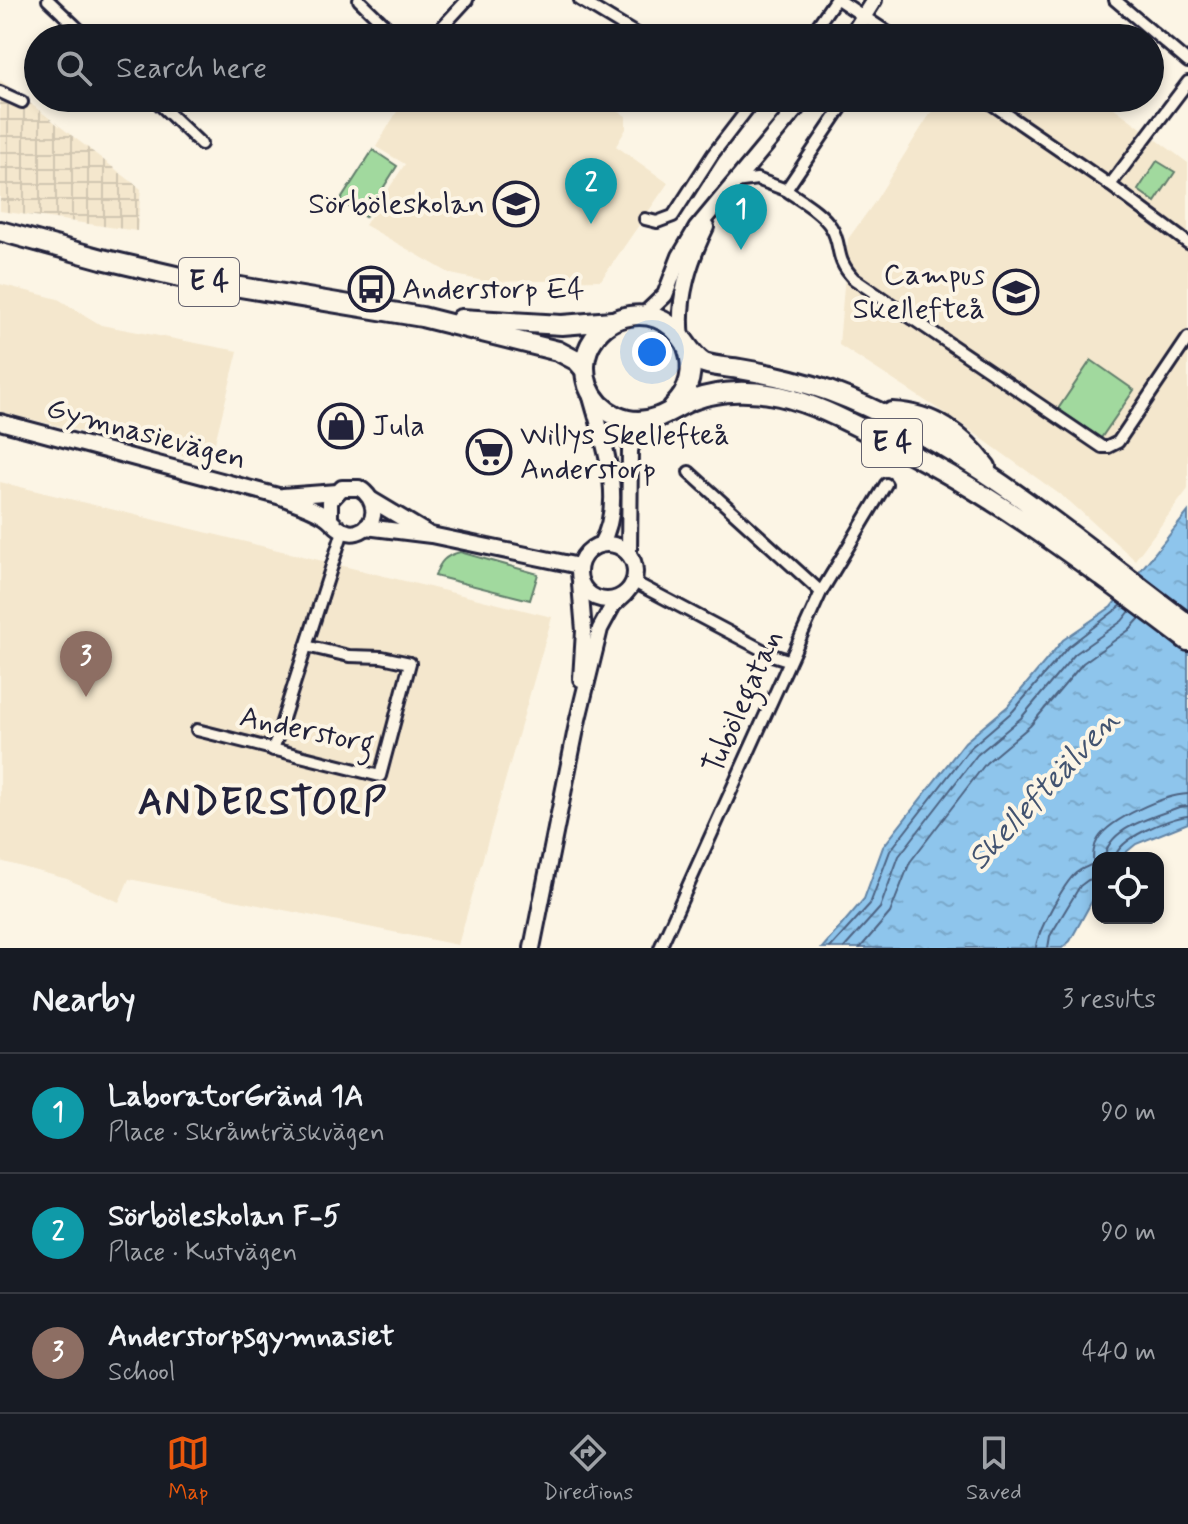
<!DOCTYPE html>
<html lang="en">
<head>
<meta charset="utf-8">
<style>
	body { margin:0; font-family:Mynerve,sans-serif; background:#20242c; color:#f1f3f6 }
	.controls { position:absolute; right:24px; bottom:24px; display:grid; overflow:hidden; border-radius:16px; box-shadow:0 4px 12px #0003 }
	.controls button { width:72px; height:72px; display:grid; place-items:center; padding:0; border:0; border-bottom:2px solid #363941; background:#171b24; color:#f1f3f6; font:40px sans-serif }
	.you { position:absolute; left:652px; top:352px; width:28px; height:28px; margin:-20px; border:6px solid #fff; border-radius:50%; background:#1a73e8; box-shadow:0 0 0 12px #1a73e833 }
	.badge { display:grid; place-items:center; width:52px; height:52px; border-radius:50%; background:#ea580c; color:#fff; font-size:26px; font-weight:700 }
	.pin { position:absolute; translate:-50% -66px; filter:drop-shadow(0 2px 4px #0008) }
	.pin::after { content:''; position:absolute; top:42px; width:28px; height:24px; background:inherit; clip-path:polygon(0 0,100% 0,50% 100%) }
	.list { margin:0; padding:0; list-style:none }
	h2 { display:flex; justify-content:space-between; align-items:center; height:104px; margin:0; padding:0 32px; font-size:34px }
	h2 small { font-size:26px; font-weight:400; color:#9ea1a6 }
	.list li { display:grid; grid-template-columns:52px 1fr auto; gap:24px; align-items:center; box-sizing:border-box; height:120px; padding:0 32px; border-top:2px solid #363941 }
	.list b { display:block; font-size:30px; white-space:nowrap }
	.list p { margin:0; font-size:26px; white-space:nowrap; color:#9ea1a6 }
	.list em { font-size:26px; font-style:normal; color:#9ea1a6 }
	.icon { flex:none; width:44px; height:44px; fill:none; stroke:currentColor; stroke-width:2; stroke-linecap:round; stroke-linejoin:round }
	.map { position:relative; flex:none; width:1188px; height:948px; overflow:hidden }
	.search { position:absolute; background:#171b24; box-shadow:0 4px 12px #0003; left:24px; right:24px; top:24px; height:88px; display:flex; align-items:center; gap:20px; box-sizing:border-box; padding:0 28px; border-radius:44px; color:#9ea1a6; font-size:30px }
	.sheet { height:464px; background:#171b24 }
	nav { display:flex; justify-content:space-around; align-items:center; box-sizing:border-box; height:112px; border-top:2px solid #363941; background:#171b24; font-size:22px; color:#9ea1a6 }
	nav a { display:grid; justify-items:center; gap:4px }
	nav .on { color:#ea580c }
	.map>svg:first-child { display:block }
</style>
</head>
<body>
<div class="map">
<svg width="1188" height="948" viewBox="0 0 1188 948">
	<defs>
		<pattern id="industrial-grid" width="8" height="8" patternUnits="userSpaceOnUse" patternTransform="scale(2)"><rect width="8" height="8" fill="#f4e7cd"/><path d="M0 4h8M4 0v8" fill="none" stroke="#d1c6b1"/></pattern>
		<pattern id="water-ripples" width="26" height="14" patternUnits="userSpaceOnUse" patternTransform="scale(2)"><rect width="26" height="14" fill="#8ec5ec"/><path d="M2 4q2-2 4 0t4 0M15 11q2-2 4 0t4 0" fill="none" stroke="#7aa9cb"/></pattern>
	</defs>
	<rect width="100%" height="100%" fill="#fcf5e5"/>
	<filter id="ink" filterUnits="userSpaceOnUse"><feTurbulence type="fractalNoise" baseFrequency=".0125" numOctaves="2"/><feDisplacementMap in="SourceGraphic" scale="16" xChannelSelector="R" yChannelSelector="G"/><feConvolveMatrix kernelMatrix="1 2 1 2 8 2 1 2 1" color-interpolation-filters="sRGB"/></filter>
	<g filter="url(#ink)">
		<g fill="#f4e7cd">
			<polygon points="405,98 597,98 626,116 626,129 616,146 668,183 601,280 488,282 451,274 365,225 405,164 376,147"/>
			<polygon points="940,98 1101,98 1188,163 1188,489 1135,560 1069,501 963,425 839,345 848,239 874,203"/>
			<polygon points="0,284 58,299 101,325 238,351 210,462 0,412"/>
			<polygon points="0,482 552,617 458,945 129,879 119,902 67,879 0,861"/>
		</g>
		<polygon fill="url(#industrial-grid)" points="0,80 141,189 137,231 0,211"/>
		<g fill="#a1d99e" stroke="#627e6c" stroke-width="2">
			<polygon points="373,150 397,166 365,217 340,201"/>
			<polygon points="1157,161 1175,172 1155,202 1138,190"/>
			<polygon points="1091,360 1134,390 1101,438 1058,409"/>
			<path d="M 460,552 L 538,574 L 530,600 L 435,576 C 440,561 445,556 460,552 Z"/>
		</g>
		<polygon fill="url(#water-ripples)" stroke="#6384a5" stroke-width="2" points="1188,512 1188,823 1136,844 1119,858 1098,858 1098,890 1070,941 1062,948 822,948 864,899 883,847 965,742 1008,706 1063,640 1111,607"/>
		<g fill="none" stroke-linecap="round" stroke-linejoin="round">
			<g stroke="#4d6382" stroke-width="2">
				<path d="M 1105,858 C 1107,827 1155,817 1179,807 L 1188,806"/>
				<path d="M 1115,858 C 1118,838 1169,818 1188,816"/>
				<polyline points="830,948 870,904 890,851 970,748 1013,711 1068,647 1122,605"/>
				<polyline points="844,948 880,908 899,856 977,755 1021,718 1075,654 1122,621 1130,611"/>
				<polyline points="860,948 890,913 910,862 986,763 1030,726 1083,663 1129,630 1140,618"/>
				<path d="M 1036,948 C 1036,934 1064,883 1076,873 C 1081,869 1087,867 1093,864 C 1093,855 1093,847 1098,839 C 1110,819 1164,795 1188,794"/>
				<polyline points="1048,948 1050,936 1080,886 1088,880 1098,878"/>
			</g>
			<g stroke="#22223b" stroke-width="16">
				<g id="street">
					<polyline points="48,0 88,38"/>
					<polyline points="359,0 398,38"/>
					<polyline points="580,0 643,38"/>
					<polyline points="839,0 896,38"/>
					<polyline points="1115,0 1188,62"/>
					<polyline points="432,38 467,0"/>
					<polyline points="809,38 835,0"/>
					<polyline points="0,92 22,102"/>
					<polyline points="153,98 201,144"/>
					<path d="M 848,98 L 786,190 C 800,200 822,212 831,227 C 843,246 833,257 854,279 L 1102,447 L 1108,447 L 1118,442 L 1188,338"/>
					<polyline points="983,98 1110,185 1188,243"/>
					<polyline points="735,182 757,179 786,190"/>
					<polyline points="1110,185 1188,82"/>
					<polyline points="645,219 657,222 673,216 713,154 756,98"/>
					<polyline points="689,472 821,592"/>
					<polyline points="634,582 772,655 788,660"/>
					<polyline points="197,730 380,776 410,663 382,657 349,656 306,646"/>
					<polyline points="273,750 343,531"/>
					<polyline points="660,948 821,592 886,484"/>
				</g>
			</g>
			<g stroke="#22223b" stroke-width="20">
				<g id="secondary">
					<polyline points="850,38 874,0"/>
					<polyline points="644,315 665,295 680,256 696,229 805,98"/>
					<path d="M 682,338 C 677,299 689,262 706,227"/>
					<path d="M 591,397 C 603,441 626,501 601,544"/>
					<path d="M 0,422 L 278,496 C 294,502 311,507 325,516 C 333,521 336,529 345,531 C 349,533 353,533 357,532 C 380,525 377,498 359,488 L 342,488 L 330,501 L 330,519"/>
					<polyline points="283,496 337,492"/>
					<polyline points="372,500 427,533"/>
					<polyline points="366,527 431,535 579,566"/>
					<circle cx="607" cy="572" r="28"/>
					<polyline points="629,554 630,450 635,437 648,420"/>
					<polyline points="580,584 584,631 581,679"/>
					<polyline points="532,948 578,719 600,629 613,605 625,594"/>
				</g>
			</g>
			<g stroke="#22223b" stroke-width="24">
				<g id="highway">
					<polyline points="0,231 102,259 180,277 422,317 558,351 577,361 585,370"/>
					<polyline points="461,319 562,325 612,321"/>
					<path d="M 673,407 C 690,391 695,369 687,347"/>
					<path d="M 892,412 C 934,414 962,435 986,467"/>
					<path d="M 1188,624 C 1074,539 964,441 829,391 C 801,381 770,374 740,369 C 728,367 716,367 704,363 C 689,354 685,338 672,327 C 648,307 610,313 593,340 C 584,353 583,371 588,386 C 599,414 630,428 658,417 C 671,412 683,403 696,399 C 722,390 753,390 780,396 C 815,404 848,422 880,438 C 992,492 1089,566 1188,641"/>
				</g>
			</g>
			<use href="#street" stroke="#fcf5e5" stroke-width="10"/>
			<use href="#secondary" stroke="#fcf5e5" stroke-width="14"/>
			<use href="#highway" stroke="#fcf5e5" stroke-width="18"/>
		</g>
	</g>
	<defs>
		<g id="school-ring" transform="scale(2.3)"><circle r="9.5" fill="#fcf5e5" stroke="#22223b" stroke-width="1.5"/><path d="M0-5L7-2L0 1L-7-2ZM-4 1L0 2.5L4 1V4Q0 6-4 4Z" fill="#22223b"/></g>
		<g id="bus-ring" transform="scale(2.3)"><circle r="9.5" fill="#fcf5e5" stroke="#22223b" stroke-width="1.5"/><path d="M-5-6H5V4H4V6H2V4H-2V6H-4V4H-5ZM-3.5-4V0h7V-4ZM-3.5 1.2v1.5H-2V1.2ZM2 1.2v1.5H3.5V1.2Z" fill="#22223b"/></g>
		<g id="university-ring" transform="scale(2.3)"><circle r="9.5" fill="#fcf5e5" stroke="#22223b" stroke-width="1.5"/><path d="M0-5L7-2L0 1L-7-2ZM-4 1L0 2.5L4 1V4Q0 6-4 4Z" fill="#22223b"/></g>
		<g id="shop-ring" transform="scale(2.3)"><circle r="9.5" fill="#fcf5e5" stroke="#22223b" stroke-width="1.5"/><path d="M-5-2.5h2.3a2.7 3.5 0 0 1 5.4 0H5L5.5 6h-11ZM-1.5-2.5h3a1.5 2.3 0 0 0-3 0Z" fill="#22223b"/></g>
		<g id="supermarket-ring" transform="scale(2.3)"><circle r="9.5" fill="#fcf5e5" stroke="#22223b" stroke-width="1.5"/><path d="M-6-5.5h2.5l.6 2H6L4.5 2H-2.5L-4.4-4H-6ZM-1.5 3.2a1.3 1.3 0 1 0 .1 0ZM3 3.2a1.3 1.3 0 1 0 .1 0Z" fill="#22223b"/></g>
	</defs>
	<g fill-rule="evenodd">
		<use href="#school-ring" x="516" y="204"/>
		<use href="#bus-ring" x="371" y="289"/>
		<use href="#university-ring" x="1016" y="292"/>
		<use href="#shop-ring" x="341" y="426"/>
		<use href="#supermarket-ring" x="489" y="452"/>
	</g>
	<g text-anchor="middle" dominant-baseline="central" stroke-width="8" stroke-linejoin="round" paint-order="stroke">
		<g fill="#fcf5e5" stroke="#63616e" stroke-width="2">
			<rect x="179" y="258" width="60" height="48" rx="6"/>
			<rect x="862" y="419" width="60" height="48" rx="6"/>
		</g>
		<g font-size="28" font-weight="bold" fill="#22223b">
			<text x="209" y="282">E 4</text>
			<text x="892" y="443">E 4</text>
		</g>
		<g font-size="30" fill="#22223b" stroke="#fcf5e5" text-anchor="start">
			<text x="485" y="204" text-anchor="end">Sörböleskolan</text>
			<text x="985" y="275" text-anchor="end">Campus<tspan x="985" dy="34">Skellefteå</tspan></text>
			<text x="402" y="289">Anderstorp E4</text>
			<text x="372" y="426">Jula</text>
			<text x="520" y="435">Willys Skellefteå<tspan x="520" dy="34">Anderstorp</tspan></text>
		</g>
		<g font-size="30" fill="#22223b" stroke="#fcf5e5">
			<text transform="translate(146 434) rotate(15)">Gymnasievägen</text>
			<text transform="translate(743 702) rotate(-66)">Tubölegatan</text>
			<text transform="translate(307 731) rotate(12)">Anderstorg</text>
		</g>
		<g font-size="32" font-style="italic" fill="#425370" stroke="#fcf5e5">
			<text transform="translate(1044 790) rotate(-47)">Skellefteälven</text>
		</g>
		<g font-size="38" font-weight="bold" letter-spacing="2" fill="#22223b" stroke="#fcf5e5">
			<text x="263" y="803">ANDERSTORP</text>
		</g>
	</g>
</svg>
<div class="controls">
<button><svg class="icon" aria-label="locate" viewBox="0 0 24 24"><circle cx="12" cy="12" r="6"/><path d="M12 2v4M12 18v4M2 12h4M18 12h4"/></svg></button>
</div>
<div class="you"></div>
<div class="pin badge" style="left:741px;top:250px;background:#0f9aa8">1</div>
<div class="pin badge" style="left:591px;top:224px;background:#0f9aa8">2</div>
<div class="pin badge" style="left:86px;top:697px;background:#8d6e63">3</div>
<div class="search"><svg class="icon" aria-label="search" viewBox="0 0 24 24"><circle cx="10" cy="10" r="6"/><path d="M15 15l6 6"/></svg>Search here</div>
</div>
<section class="sheet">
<h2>Nearby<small>3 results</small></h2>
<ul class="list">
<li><span class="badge" style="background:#0f9aa8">1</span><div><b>LaboratorGränd 1A</b><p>Place · Skråmträskvägen</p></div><em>90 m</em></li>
<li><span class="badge" style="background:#0f9aa8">2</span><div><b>Sörböleskolan F-5</b><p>Place · Kustvägen</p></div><em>90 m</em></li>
<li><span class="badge" style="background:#8d6e63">3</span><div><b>Anderstorpsgymnasiet</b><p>School</p></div><em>440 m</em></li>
</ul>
</section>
<nav>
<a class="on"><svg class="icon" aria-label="map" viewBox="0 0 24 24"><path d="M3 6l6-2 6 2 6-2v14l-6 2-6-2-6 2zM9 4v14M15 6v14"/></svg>Map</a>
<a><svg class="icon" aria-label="directions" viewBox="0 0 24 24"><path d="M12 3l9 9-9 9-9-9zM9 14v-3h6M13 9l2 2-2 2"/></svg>Directions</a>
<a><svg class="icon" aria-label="saved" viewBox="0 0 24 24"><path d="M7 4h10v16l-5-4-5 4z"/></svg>Saved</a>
</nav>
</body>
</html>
